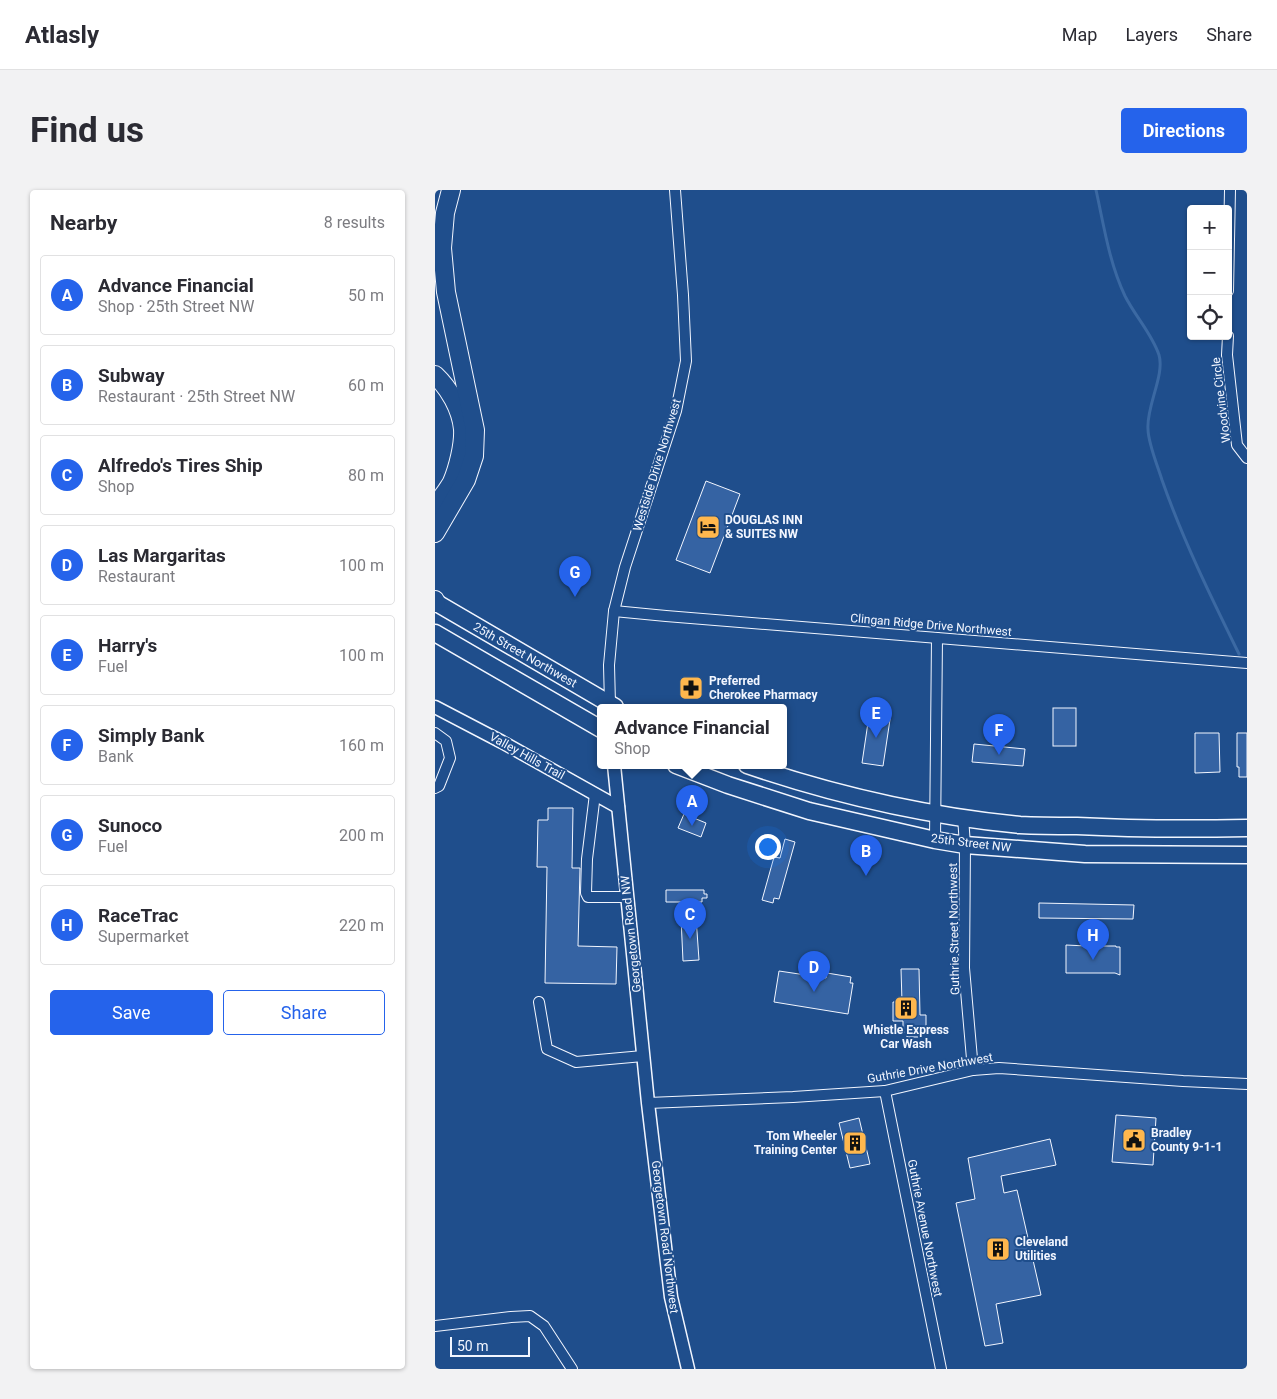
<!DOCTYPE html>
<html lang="en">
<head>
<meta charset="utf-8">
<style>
	body { margin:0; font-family:Roboto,sans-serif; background:#f2f2f3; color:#2b2b33 }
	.controls { position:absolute; right:15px; top:15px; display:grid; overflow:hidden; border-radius:5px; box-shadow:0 1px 4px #0004 }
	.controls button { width:45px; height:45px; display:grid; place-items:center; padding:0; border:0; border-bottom:1px solid #e1e1e2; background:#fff; color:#2b2b33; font:25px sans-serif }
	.scale { position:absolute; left:15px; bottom:12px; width:80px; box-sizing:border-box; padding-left:5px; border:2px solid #f2f6ff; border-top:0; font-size:14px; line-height:18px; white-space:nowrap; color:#f2f6ff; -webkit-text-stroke:4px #1f4e8c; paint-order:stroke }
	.you { position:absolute; left:332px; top:656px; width:18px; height:18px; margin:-12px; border:4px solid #fff; border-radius:50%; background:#1a73e8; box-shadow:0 0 0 8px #1a73e833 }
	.badge { display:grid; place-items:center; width:32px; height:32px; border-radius:50%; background:#2563eb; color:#fff; font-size:16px; font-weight:700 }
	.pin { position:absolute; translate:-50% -41px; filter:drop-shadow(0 1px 2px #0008) }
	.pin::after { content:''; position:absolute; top:26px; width:18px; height:15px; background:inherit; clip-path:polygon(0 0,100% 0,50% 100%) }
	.popup { position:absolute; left:162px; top:514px; width:190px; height:65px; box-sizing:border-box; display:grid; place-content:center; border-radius:5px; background:#fff; filter:drop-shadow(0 1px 4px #0005); font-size:16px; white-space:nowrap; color:#7c7c81 }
	.popup b { font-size:19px; color:#2b2b33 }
	.popup::after { content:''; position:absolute; left:50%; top:100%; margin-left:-10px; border:10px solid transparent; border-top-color:#fff }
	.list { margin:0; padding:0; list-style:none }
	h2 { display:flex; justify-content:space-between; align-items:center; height:65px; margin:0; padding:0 20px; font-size:21px }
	h2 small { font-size:16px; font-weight:400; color:#7c7c81 }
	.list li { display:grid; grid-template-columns:32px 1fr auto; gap:15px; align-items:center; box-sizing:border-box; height:80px; margin:0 10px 10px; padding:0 10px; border:1px solid #e1e1e2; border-radius:5px }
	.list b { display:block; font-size:19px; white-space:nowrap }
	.list p { margin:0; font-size:16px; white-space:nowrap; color:#7c7c81 }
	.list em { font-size:16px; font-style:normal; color:#7c7c81 }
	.actions { display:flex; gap:10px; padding:15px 20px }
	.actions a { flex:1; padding:11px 0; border:1px solid #2563eb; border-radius:5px; text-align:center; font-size:18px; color:#2563eb }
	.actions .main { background:#2563eb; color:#fff }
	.icon { flex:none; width:28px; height:28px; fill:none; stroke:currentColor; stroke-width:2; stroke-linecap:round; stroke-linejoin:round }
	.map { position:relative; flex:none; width:812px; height:1179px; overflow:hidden; border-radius:5px }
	header { display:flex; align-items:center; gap:30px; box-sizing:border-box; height:70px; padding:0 25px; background:#fff; border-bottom:1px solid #e1e1e2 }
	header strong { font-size:24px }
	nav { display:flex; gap:28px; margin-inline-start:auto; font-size:18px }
	.intro { display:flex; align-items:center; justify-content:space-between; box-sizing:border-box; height:120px; padding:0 30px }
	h1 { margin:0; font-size:35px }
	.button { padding:12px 22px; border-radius:5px; background:#2563eb; color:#fff; font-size:18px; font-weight:700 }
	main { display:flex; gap:30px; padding:0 30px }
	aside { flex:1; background:#fff; border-radius:5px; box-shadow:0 1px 4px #0004 }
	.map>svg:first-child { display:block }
</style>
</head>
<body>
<header>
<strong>Atlasly</strong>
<nav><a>Map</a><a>Layers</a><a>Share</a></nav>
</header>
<div class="intro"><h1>Find us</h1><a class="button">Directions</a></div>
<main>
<aside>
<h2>Nearby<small>8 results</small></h2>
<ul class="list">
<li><span class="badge">A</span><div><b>Advance Financial</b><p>Shop · 25th Street NW</p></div><em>50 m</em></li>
<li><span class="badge">B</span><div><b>Subway</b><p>Restaurant · 25th Street NW</p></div><em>60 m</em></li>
<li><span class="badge">C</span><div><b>Alfredo's Tires Ship</b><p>Shop</p></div><em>80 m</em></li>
<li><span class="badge">D</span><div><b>Las Margaritas</b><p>Restaurant</p></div><em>100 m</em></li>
<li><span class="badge">E</span><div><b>Harry's</b><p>Fuel</p></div><em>100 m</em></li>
<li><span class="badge">F</span><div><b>Simply Bank</b><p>Bank</p></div><em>160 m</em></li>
<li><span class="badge">G</span><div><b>Sunoco</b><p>Fuel</p></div><em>200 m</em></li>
<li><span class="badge">H</span><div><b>RaceTrac</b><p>Supermarket</p></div><em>220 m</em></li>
</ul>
<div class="actions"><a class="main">Save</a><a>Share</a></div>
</aside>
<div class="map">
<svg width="812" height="1179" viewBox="0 0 812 1179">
	<rect width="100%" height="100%" fill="#1f4e8c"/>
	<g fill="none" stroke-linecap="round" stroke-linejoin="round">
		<path stroke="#3b69a3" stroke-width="3" d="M 661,0 C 669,36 674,72 690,106 C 700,126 717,144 724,165 C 730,185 711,217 713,239 C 713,253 723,277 727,290 C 748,350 776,407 804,464"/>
	</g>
	<g fill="#3563a3" stroke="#f2f6ff">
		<polygon points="271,291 305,304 275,383 241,370"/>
		<rect x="618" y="518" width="23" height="38"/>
		<polygon points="435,519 456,523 448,576 427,573"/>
		<polygon points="760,543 784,543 785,582 760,583"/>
		<polygon points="802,543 812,543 812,587 804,587 804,577 802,577"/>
		<polygon points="539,554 590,559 588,576 537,572"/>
		<polygon points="113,618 138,618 137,678 145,678 143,756 182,757 181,794 110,793 112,677 102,677 103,630 113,630"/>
		<polygon points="249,624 271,633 266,647 243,638"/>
		<polygon points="350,649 360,652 344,709 339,708 338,713 327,710 339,667 345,668"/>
		<polygon points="231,700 269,700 269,704 272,704 272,708 267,708 267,712 231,712"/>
		<polygon points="604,713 699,715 698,729 604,728"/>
		<polygon points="261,727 264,770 248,771 246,728"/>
		<polygon points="652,753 665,753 665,756 681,756 681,757 685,757 685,785 680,783 631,783 631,755 652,756"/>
		<polygon points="466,779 484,779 485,825 491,825 491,842 484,842 484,847 472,847 472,842 468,842 468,831 458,831 458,812 467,812"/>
		<polygon points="344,781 391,788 392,783 416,787 415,793 418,793 413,824 339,812"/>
		<polygon points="681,925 721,928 718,975 677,972"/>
		<polygon points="424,928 435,974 415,978 404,933"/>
		<polygon points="615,949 621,975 566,986 569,1003 582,1000 606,1105 561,1114 568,1153 550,1156 521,1013 540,1009 533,968"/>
	</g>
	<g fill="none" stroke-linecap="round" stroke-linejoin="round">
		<g stroke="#f2f6ff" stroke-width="12">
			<g id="minor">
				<polyline points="793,101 795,0"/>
				<polyline points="793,146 792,165 802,255 812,268"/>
				<polyline points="179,421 231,426 812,473"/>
				<polyline points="175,514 174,475 179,421 190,377 241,221 251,171 248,105 240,0"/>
				<polyline points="0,543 11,551 15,568 4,596 0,598"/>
				<polyline points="160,604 152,669 151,703 153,707 192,707"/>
				<polyline points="528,627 530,655 529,778 538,880"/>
				<polyline points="500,650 502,448"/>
				<polyline points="104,812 112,859 141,872 208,866"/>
				<polyline points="450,901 506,1179"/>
				<polyline points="213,913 358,907 450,901 538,880 564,878 748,891 812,894"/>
				<polyline points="0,1136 76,1127 95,1126 109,1136 137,1179"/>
			</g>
		</g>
		<g stroke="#f2f6ff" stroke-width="15">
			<g id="tertiary">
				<polyline points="0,517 67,552 183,617"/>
				<polyline points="179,575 213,913 236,1107 253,1179"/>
			</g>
		</g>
		<g stroke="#f2f6ff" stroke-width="19">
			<g id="trunk">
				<polyline points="0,412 180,517"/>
				<polyline points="0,443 166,539"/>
				<polyline points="241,575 293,595 374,621 500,650 530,655 650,664 812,665"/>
				<path d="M 312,575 C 400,605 492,626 585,635 C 604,636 623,636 642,636 C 698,639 755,639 812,638"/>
			</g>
		</g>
		<g stroke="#f2f6ff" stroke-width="20">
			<g id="motorway">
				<path d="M 0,185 C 14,198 26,219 28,239 C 29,254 23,278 17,292 C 12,301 5,309 0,318"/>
				<polyline points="0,343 31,290 39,266 40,240 11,102 7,58 10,23 16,0"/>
				<polyline points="0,410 1,413"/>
			</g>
		</g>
		<use href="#minor" stroke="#1f4e8c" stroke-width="10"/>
		<use href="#tertiary" stroke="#1f4e8c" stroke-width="12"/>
		<use href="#trunk" stroke="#1f4e8c" stroke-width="16"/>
		<use href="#motorway" stroke="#1f4e8c" stroke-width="18"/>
	</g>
	<defs>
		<g id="hotel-square" transform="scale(1.25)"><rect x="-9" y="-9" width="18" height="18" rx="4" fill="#ffb74d" stroke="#1f4e8c"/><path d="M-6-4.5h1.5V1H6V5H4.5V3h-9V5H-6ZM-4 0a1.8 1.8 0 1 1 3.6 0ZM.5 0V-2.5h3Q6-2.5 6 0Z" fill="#111"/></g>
		<g id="pharmacy-square" transform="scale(1.25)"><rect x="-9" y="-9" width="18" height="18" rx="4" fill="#ffb74d" stroke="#1f4e8c"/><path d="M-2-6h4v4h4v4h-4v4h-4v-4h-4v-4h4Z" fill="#111"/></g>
		<g id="building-square" transform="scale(1.25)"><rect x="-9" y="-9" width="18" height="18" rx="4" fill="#ffb74d" stroke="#1f4e8c"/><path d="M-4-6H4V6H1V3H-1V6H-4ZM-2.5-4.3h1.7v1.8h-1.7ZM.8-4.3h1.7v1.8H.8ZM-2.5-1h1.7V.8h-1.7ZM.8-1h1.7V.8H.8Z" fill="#111"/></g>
		<g id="civic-square" transform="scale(1.25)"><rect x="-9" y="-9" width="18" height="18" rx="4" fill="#ffb74d" stroke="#1f4e8c"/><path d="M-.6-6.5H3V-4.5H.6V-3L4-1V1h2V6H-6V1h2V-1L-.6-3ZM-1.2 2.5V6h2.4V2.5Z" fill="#111"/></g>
	</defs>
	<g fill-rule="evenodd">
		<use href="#hotel-square" x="273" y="337"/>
		<use href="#pharmacy-square" x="256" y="498"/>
		<use href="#building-square" x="471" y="818"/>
		<use href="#civic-square" x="699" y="950"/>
		<use href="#building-square" x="420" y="953"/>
		<use href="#building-square" x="563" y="1059"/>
	</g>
	<g text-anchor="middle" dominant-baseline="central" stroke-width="4" stroke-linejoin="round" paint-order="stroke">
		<g font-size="12" fill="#f2f6ff" stroke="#1f4e8c">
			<text transform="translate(786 210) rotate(-97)">Woodvine Circle</text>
			<text transform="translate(222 275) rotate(-73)">Westside Drive Northwest</text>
			<text transform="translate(496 435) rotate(5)">Clingan Ridge Drive Northwest</text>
			<text transform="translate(90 465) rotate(30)">25th Street Northwest</text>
			<text transform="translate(92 566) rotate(29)">Valley Hills Trail</text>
			<text transform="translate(536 653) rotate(7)">25th Street NW</text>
			<text transform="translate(519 739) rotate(-91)">Guthrie Street Northwest</text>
			<text transform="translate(196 744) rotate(-96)">Georgetown Road NW</text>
			<text transform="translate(495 878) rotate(-10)">Guthrie Drive Northwest</text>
			<text transform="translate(490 1038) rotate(79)">Guthrie Avenue Northwest</text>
			<text transform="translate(230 1047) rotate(83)">Georgetown Road Northwest</text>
		</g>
		<g font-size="12" font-weight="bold" fill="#f2f6ff" stroke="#1f4e8c" text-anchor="start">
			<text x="290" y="330">DOUGLAS INN<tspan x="290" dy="14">&amp; SUITES NW</tspan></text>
			<text x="274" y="491">Preferred<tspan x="274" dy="14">Cherokee Pharmacy</tspan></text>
			<text x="471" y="840" text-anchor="middle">Whistle Express<tspan x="471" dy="14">Car Wash</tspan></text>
			<text x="716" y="943">Bradley<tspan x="716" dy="14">County 9-1-1</tspan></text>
			<text x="402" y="946" text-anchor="end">Tom Wheeler<tspan x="402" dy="14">Training Center</tspan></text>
			<text x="580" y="1052">Cleveland<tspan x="580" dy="14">Utilities</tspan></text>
		</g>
	</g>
</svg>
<div class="controls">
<button>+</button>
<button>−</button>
<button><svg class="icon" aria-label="locate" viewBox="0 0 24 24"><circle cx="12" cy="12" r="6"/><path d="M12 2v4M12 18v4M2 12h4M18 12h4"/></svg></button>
</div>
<div class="scale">50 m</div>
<div class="you"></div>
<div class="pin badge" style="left:257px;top:636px">A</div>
<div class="popup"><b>Advance Financial</b>Shop</div>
<div class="pin badge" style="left:431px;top:686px">B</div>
<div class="pin badge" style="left:255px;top:749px">C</div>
<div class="pin badge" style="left:379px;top:802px">D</div>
<div class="pin badge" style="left:441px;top:548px">E</div>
<div class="pin badge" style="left:564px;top:565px">F</div>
<div class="pin badge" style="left:140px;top:407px">G</div>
<div class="pin badge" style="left:658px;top:770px">H</div>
</div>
</main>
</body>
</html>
